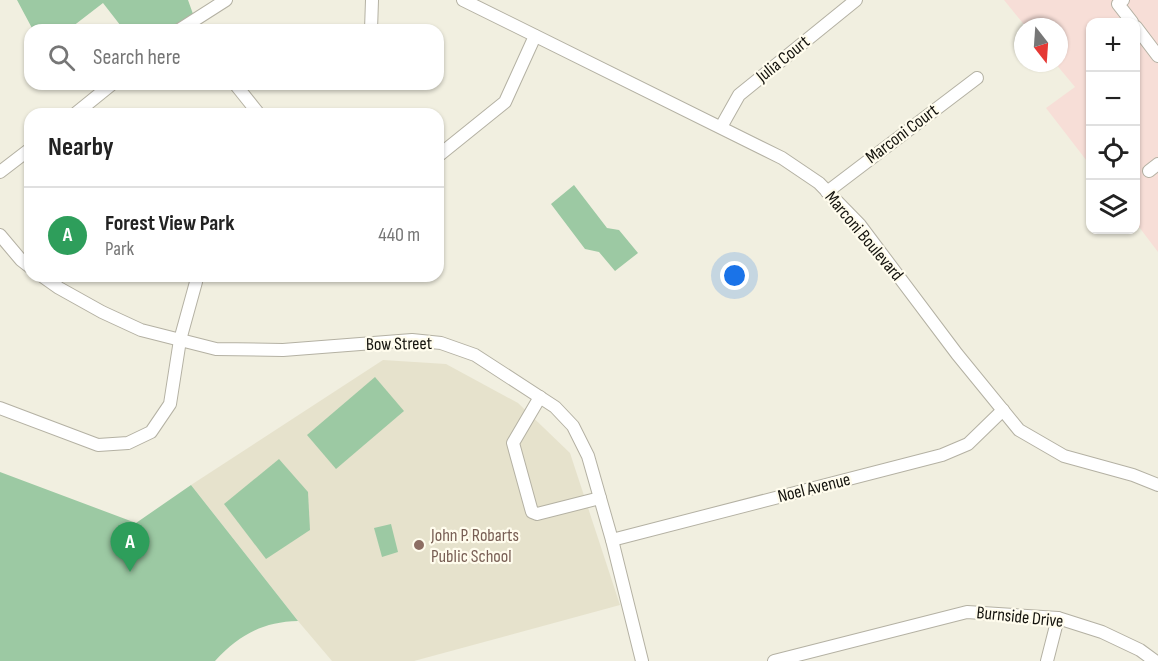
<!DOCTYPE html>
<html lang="en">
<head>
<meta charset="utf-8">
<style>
	body { margin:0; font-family:"Sofia Sans Condensed",sans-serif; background:#f2f2f2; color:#222 }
	.controls { position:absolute; right:18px; top:18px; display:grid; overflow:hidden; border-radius:12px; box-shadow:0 2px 4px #0004 }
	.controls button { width:54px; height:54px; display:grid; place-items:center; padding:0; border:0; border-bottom:2px solid #e0e0e0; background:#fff; color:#222; font:30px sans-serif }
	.compass { position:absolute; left:1014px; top:18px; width:54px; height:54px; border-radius:50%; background:#fff; box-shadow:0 2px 4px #0004; rotate:163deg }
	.you { position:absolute; left:735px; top:276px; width:21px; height:21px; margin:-15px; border:4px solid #fff; border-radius:50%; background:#1a73e8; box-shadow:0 0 0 9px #1a73e833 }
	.badge { display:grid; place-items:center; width:39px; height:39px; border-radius:50%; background:#2c5d7b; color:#fff; font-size:20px; font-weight:700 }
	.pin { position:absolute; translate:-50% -50px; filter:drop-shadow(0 2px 3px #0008) }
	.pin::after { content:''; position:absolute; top:32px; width:21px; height:18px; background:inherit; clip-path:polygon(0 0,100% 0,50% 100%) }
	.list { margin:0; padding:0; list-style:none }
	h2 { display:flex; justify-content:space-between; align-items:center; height:78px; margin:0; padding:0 24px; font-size:26px }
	h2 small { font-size:20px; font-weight:400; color:#767676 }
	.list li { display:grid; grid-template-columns:39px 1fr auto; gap:18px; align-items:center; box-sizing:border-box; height:96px; padding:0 24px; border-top:2px solid #e0e0e0 }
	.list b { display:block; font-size:22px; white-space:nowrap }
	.list p { margin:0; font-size:20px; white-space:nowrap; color:#767676 }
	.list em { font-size:20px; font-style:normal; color:#767676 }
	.icon { flex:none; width:33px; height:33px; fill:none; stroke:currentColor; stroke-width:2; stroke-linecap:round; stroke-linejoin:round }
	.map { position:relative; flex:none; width:1158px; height:661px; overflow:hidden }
	.search { position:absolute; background:#fff; box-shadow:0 2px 4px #0004; left:24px; top:24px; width:420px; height:66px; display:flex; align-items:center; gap:15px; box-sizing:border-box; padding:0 21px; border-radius:18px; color:#767676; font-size:22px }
	.panel { position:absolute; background:#fff; box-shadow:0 2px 4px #0004; left:24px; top:108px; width:420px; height:174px; border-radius:18px }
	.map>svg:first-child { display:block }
</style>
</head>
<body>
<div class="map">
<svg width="1158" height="661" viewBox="0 0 1158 661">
	<rect width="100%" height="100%" fill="#f1efe0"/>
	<polygon fill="#e6e2cc" points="383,360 446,364 518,403 570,453 620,605 414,661 332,661 298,621 191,485"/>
	<polygon fill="#f7ded7" points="1004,0 1158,0 1158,252 1136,223 1136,22 1090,22 1090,165 1046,108 1075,87 1055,63 1059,63 1059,27 1026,27"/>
	<g fill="#9cc9a3">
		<polygon points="17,0 188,0 193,14 172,30 124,30 103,3 68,30 33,30"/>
		<polygon points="574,185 607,228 619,230 638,253 615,271 599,252 585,249 551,204"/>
		<polygon points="375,377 404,411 336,469 307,435"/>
		<polygon points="279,459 308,492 310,530 266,559 224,504"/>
		<path d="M 0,472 L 136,523 L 191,485 L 298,621 C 262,622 239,635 215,661 L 0,661 Z"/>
		<polygon points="391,524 398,552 382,557 374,528"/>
	</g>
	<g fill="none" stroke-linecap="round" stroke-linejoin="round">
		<g stroke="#b4b1a3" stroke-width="14">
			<g id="minor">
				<polyline points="463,0 782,158 819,183 860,225 957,354 1019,430 1064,456 1133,475 1158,485"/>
				<polyline points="1123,0 1118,4 1132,22"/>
				<polyline points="1136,27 1158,56"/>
				<polyline points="179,30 226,0"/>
				<polyline points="371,30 372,0"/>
				<polyline points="235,84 259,114"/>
				<polyline points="75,114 112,84"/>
				<polyline points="721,127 739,95 856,0"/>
				<polyline points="438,156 505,102 535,36"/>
				<polyline points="1149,171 1158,164"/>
				<polyline points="0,172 30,149"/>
				<polyline points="827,192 977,78"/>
				<polyline points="0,235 21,260 30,267"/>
				<polyline points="42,276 59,288 102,312 141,330 216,349 283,350 412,340 441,343 475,355 555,407 573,426 588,456 612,540 642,661"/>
				<polyline points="540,397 513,443 532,512 537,514 600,498"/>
				<polyline points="0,408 98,445 128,443 151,432 170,404 180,340 196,282 194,276"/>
				<polyline points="612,540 942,455 968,444 1003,410"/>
				<polyline points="774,661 967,612 1058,618 1102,632 1140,650 1155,661"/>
				<polyline points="1047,661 1058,618"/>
			</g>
		</g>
		<use href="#minor" stroke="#fff" stroke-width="12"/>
	</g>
	<circle fill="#8d6e63" stroke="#fffced" stroke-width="2" cx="419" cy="545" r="6"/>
	<g text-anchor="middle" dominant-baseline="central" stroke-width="4.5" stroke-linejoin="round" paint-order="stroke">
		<g font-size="18" fill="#13120d" stroke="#fffced">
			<text transform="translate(783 59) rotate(-39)">Julia Court</text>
			<text transform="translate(902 134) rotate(-37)">Marconi Court</text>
			<text transform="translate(864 236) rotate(50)">Marconi Boulevard</text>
			<text transform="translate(399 344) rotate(-1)">Bow Street</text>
			<text transform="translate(814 488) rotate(-14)">Noel Avenue</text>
			<text transform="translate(1020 617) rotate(6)">Burnside Drive</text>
		</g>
		<g font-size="18" fill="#785e54" stroke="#fffced" text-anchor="start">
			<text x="431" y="535">John P. Robarts<tspan x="431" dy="21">Public School</tspan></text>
		</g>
	</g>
</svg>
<div class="controls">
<button>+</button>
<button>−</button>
<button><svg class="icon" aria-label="locate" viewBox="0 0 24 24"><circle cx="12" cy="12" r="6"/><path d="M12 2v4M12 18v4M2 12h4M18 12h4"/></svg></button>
<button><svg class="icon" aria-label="layers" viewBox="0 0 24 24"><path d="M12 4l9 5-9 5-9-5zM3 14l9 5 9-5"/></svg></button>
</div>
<svg class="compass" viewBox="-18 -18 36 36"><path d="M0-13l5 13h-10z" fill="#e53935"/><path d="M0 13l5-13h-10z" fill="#767676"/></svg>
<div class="you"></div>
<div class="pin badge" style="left:130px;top:572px;background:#2e9e5b">A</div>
<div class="search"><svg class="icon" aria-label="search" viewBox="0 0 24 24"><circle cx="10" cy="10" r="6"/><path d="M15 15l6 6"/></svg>Search here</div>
<section class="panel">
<h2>Nearby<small></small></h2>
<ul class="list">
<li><span class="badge" style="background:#2e9e5b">A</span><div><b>Forest View Park</b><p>Park</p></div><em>440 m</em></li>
</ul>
</section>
</div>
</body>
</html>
